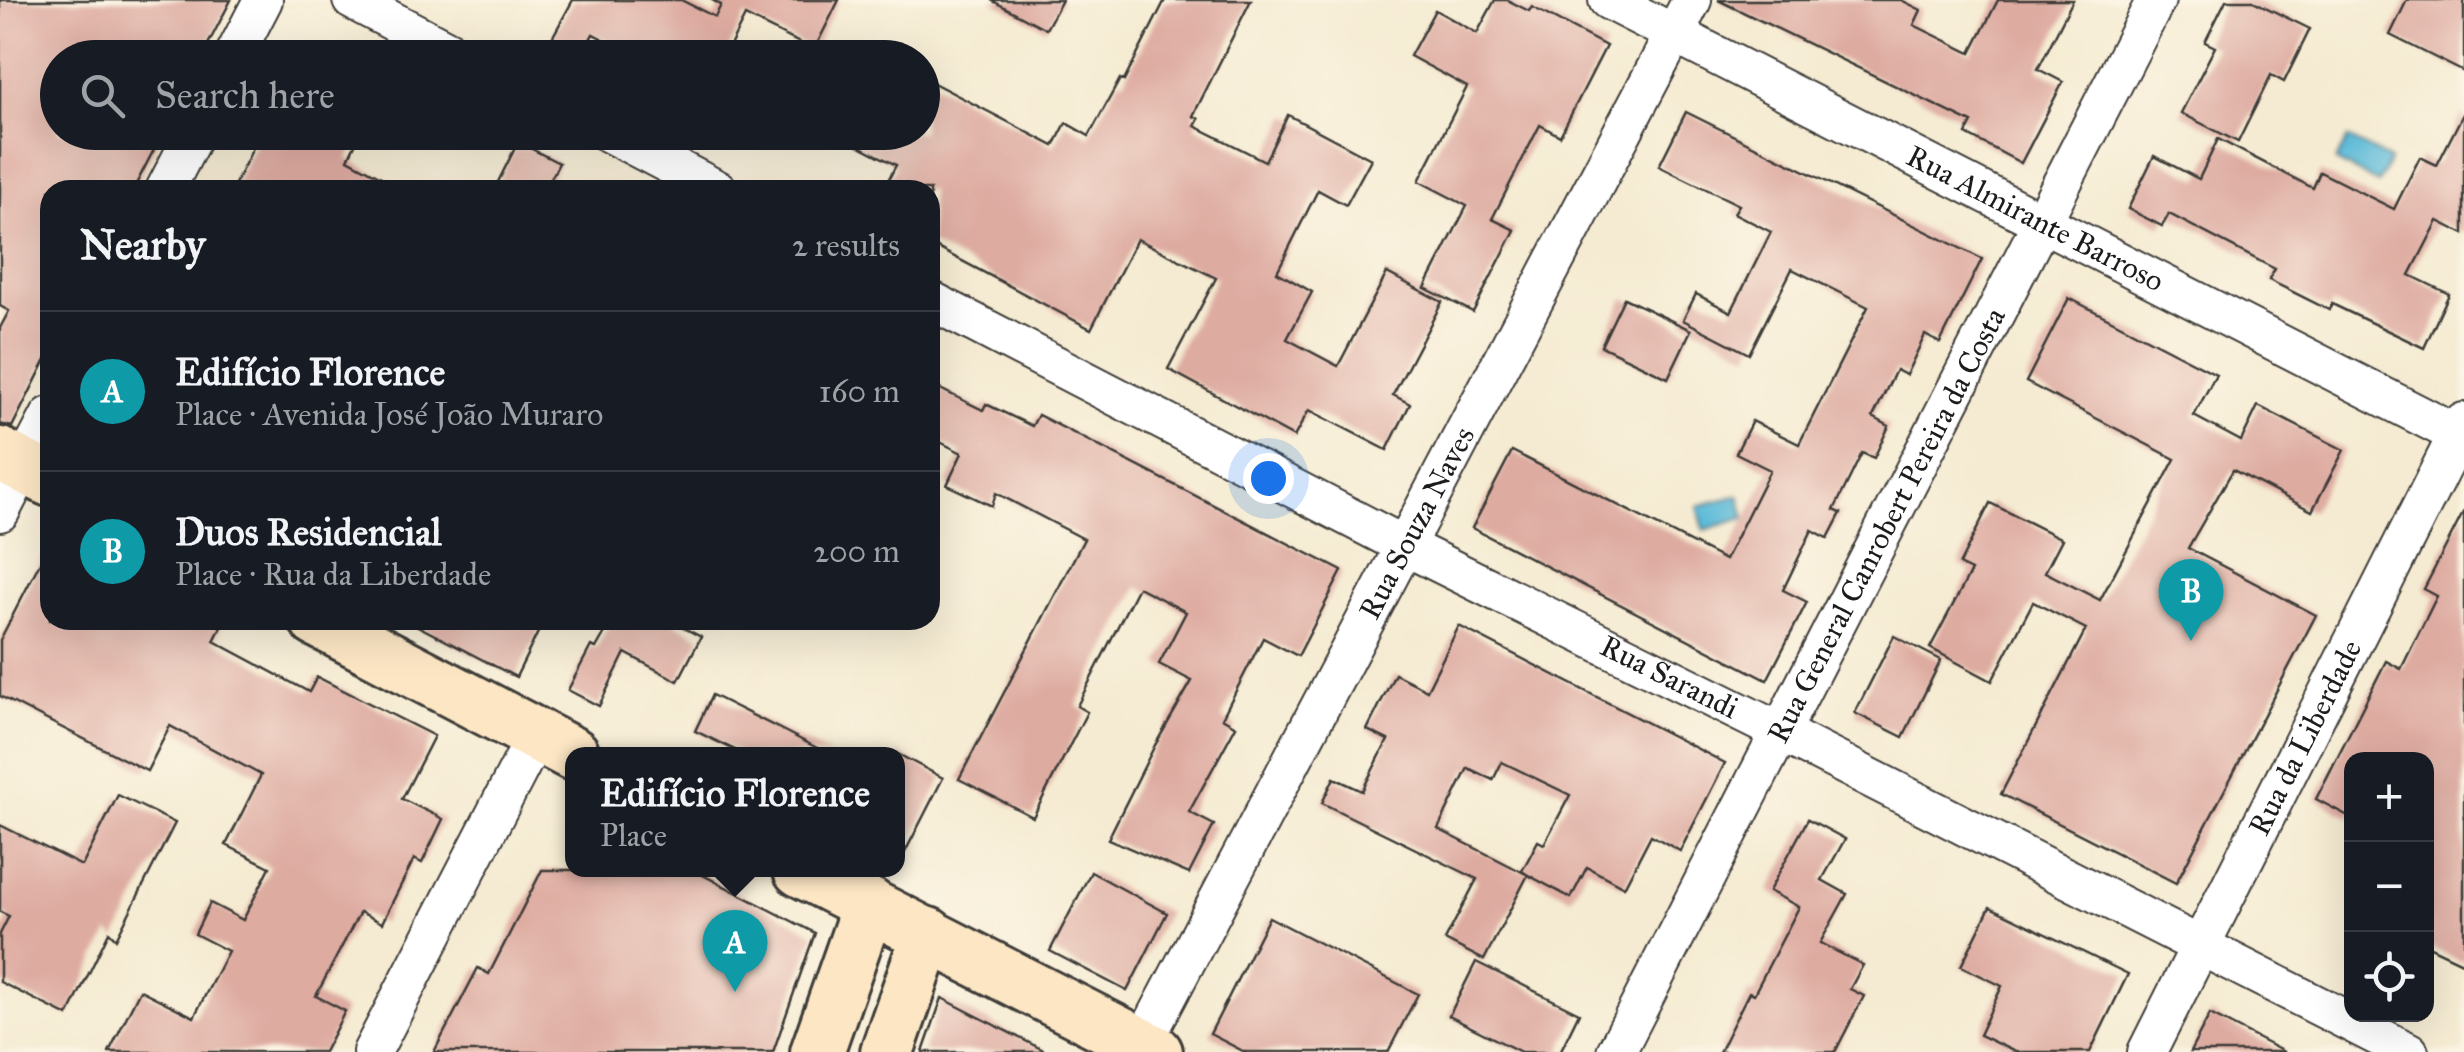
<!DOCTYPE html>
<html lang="en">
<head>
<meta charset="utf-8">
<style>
	body { margin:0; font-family:"IM FELL Great Primer",serif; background:#20242c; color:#f1f3f6 }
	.controls { position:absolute; right:30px; bottom:30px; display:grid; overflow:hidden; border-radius:20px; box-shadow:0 10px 40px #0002 }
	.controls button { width:90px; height:90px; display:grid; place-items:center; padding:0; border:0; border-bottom:2px solid #363941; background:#171b24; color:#f1f3f6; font:50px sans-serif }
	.you { position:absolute; left:1268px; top:478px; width:35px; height:35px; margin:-25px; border:8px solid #fff; border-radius:50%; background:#1a73e8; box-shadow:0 0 0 15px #1a73e833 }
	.badge { display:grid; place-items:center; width:65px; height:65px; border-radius:50%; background:#d1495b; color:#fff; font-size:32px; font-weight:700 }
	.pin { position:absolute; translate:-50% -82px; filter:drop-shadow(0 2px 5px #0008) }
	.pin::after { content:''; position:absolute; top:52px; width:35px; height:30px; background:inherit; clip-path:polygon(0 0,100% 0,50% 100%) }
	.popup { position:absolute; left:565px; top:747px; width:340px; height:130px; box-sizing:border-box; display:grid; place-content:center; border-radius:20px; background:#171b24; filter:drop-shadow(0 2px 8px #0005); font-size:32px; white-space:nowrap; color:#9ea1a6 }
	.popup b { font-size:38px; color:#f1f3f6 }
	.popup::after { content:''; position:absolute; left:50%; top:100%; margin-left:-20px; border:20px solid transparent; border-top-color:#171b24 }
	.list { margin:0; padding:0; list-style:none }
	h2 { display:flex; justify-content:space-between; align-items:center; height:130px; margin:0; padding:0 40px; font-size:42px }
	h2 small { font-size:32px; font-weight:400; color:#9ea1a6 }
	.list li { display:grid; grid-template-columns:65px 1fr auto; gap:30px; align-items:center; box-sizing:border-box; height:160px; padding:0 40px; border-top:2px solid #363941 }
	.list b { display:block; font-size:38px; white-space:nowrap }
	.list p { margin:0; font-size:32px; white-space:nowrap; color:#9ea1a6 }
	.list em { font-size:32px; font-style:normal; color:#9ea1a6 }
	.icon { flex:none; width:55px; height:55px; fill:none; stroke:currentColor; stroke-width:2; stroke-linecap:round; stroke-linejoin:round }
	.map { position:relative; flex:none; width:2464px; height:1052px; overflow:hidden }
	.search { position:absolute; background:#171b24; box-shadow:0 10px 40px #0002; left:40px; top:40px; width:900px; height:110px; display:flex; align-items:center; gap:25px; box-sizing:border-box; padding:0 35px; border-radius:55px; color:#9ea1a6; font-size:38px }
	.panel { position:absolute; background:#171b24; box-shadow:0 10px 40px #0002; left:40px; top:180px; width:900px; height:450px; border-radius:30px }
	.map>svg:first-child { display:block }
</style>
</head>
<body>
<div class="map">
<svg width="2464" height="1052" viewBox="0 0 2464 1052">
	<rect width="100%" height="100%" fill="#fcf5e5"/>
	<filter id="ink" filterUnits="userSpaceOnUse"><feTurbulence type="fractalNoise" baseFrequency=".01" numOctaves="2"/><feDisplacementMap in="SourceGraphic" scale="20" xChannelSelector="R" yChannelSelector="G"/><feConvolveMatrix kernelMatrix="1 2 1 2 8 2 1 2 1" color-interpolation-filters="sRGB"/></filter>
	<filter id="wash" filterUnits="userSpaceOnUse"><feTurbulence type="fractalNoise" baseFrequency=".0048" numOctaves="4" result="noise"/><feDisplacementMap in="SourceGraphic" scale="40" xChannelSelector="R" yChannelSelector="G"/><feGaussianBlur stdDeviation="2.25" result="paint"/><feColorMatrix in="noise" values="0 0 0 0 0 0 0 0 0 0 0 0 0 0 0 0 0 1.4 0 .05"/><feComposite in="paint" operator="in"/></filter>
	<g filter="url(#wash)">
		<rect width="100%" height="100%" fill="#f5ebd2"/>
		<g fill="#59b9d8" stroke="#3a6a7a" stroke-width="2.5">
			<polygon points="2348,138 2390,160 2378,183 2336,161"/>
			<polygon points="1739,495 1745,518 1704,530 1698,506"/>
		</g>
		<g id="blocks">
			<g fill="#deaba1" fill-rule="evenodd">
				<polygon points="0,0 231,0 201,58 58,58 58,132 163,132 133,190 50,190 50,352 12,427 0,424 0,328 9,311 0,306"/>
				<polygon points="573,0 681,0 715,17 721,5 712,0 839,0 814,50 745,16 724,58 641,58 593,34 580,58 541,58"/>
				<polygon points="991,0 1062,0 1046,29"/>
				<polygon points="1165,0 1251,0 1193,116 1199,119 1195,126 1265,161 1288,115 1371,159 1346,205 1318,190 1277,272 1312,292 1287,339 1338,366 1387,273 1442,302 1393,395 1410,404 1387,450 1309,410 1294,437 1168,369 1216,278 1137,239 1091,329 930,244 930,190 883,190 896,165 833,132 922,132 922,77 1054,146 1066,123 1089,136 1120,79 1124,81"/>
				<polygon points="1495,0 1507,0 1529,11 1532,7 1606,46 1560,136 1540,125 1492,219 1515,230 1473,312 1425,288 1467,206 1419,181 1467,87 1410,56 1435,10 1477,33"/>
				<polygon points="1718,0 1901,0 1921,10 1914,25 1971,53 1998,0 2073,0 2038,69 2063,82 2021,163 1966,134 1972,123"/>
				<polygon points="2226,0 2251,0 2310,29 2284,82 2271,75 2238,142 2181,113 2215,47 2205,42"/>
				<polygon points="2407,0 2464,0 2464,72 2390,35"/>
				<polygon points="1686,112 1982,259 1940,343 1925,335 1906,375 1896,370 1873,417 1889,426 1874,458 1862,453 1834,510 1841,513 1828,538 1812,530 1783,590 1807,602 1767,680 1472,528 1512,451 1725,560 1770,470 1736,453 1752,421 1799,444 1868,307 1792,269 1749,354 1683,320 1696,294 1731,312 1771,232 1734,213 1739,205 1659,166"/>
				<polygon points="2464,112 2464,234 2438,221 2410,275 2449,294 2424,348 2332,304 2329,310 2269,280 2275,269 2169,214 2162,226 2128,209 2154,156 2199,179 2218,139 2313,188 2320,172 2394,209 2420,157 2437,165"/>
				<polygon points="261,132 361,132 348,159 405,190 232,190"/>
				<polygon points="518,142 559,163 545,190 494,190"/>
				<polygon points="1624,298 1691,330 1668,378 1601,346"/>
				<polygon points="2069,298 2216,374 2194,416 2241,441 2258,406 2344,450 2312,511 2233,470 2188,548 2316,615 2176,883 2001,794 2086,629 2033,602 1992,681 1930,648 1971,571 1959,565 1990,503 2062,539 2045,572 2100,600 2175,459 2026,382"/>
				<polygon points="930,384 983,410 986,404 1032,426 1038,415 1342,571 1298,656 1263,638 1222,718 1236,726 1189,812 1214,825 1189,874 1108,839 1155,745 1192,681 1159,664 1186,612 1138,587 1077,706 1087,712 1033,817 959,779 1084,539 996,493 992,506 947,485 962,453 930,437"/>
				<polygon points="2464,511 2464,963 2426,945 2426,760 2352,760 2352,818 2316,799 2386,661 2401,669 2437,596 2424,589"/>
				<polygon points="50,543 50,620 207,620 221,627 214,641 309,692 317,677 434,736 402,799 443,819 422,863 414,859 382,923 360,912 316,996 345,1011 324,1052 109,1052 140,990 194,1017 228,951 195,934 210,903 243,920 270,867 226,845 261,775 170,726 147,771 0,696 0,640"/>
				<polygon points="406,620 544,620 516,677"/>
				<polygon points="612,620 669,620 701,637 678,681 625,653 599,706 568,690 591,646 596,648"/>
				<path d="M 1459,626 L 1725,763 L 1680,851 L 1651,835 L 1624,887 L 1587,867 L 1571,898 L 1528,875 L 1484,960 L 1445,940 L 1477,879 L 1322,803 L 1334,778 L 1362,791 L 1388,740 L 1367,730 L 1395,674 L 1427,690 ZM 1502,762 L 1570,795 L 1544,844 L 1538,841 L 1522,871 L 1528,875 L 1438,829 L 1468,768 L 1493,780 Z"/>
				<polygon points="1894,636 1941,660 1903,737 1855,713"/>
				<polygon points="712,695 784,731 829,754 743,754 695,731"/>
				<polygon points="898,754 943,778 898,866"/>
				<polygon points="118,795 175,823 116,939 109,932 68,1016 0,982 0,934 9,916 0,912 0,825 82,866"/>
				<polygon points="1808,819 1845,839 1822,880 1847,894 1820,943 1863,965 1850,989 1864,996 1835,1052 1719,1052 1749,992 1754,994 1799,907 1769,891"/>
				<polygon points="542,870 693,870 815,933 773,1052 434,1052 478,968 489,974"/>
				<polygon points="1091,872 1167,913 1127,991 1050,951"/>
				<polygon points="1990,907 2128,974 2090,1052 2015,1052 1979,1035 2002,986 1961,966"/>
				<polygon points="1269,917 1418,994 1388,1052 1245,1052 1210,1034"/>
				<polygon points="1476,962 1579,1013 1560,1052 1521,1052 1449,1016"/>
				<polygon points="942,998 1047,1052 923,1052"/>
				<polygon points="2210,1014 2284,1052 2190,1052"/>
			</g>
		</g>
	</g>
	<g filter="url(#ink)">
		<use href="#blocks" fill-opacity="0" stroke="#3d3b37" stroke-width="2.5"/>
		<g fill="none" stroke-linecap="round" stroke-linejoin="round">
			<g stroke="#3d3b37" stroke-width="42">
				<g id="street">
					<polyline points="352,0 463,58"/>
					<path id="s1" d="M 1608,0 L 2464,438"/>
					<polyline points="233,58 263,0"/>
					<polyline points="607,132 718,190"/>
					<polyline points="165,190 195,132"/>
					<path id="s2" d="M 930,300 L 1405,546 L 1780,732 L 2409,1052"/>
					<polyline points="0,512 50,416"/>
					<path id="s3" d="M 1142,1045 L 1692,0"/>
					<polyline points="372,1052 536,736"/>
					<path id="s4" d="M 1616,1052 L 2156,0"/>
					<path id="s5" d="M 2147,1052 L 2464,422"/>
				</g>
			</g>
			<g stroke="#3d3b37" stroke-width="58">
				<g id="secondary">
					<polyline points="0,454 50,480"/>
					<polyline points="316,620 573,754"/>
					<polyline points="800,870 1156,1052"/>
					<polyline points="817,1052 869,904"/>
					<polyline points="887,1052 928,934"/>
				</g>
			</g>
			<use href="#street" stroke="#fff" stroke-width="38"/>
			<use href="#secondary" stroke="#fce6c4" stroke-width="52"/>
		</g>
	</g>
	<g text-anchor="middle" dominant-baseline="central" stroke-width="8" stroke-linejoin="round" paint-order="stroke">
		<g font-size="30" fill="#1c1c1c" stroke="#fcf5e5">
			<text stroke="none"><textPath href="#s1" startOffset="480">Rua Almirante Barroso</textPath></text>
			<text stroke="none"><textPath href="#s3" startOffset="590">Rua Souza Naves</textPath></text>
			<text stroke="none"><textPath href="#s4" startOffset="592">Rua General Canrobert Pereira da Costa</textPath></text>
			<text stroke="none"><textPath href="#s2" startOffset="830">Rua Sarandi</textPath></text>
			<text stroke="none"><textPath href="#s5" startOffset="352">Rua da Liberdade</textPath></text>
		</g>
	</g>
</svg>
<div class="controls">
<button>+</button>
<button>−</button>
<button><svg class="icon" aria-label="locate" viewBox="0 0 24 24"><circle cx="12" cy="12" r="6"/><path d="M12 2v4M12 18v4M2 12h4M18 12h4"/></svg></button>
</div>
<div class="you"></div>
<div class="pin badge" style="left:735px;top:992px;background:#0f9aa8">A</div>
<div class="popup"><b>Edifício Florence</b>Place</div>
<div class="pin badge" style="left:2191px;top:641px;background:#0f9aa8">B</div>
<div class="search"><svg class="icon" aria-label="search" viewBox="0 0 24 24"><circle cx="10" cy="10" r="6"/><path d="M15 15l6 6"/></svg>Search here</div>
<section class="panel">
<h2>Nearby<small>2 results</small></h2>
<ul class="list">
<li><span class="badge" style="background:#0f9aa8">A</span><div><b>Edifício Florence</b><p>Place · Avenida José João Muraro</p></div><em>160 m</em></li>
<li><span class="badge" style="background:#0f9aa8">B</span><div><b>Duos Residencial</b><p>Place · Rua da Liberdade</p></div><em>200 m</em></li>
</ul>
</section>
</div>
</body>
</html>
